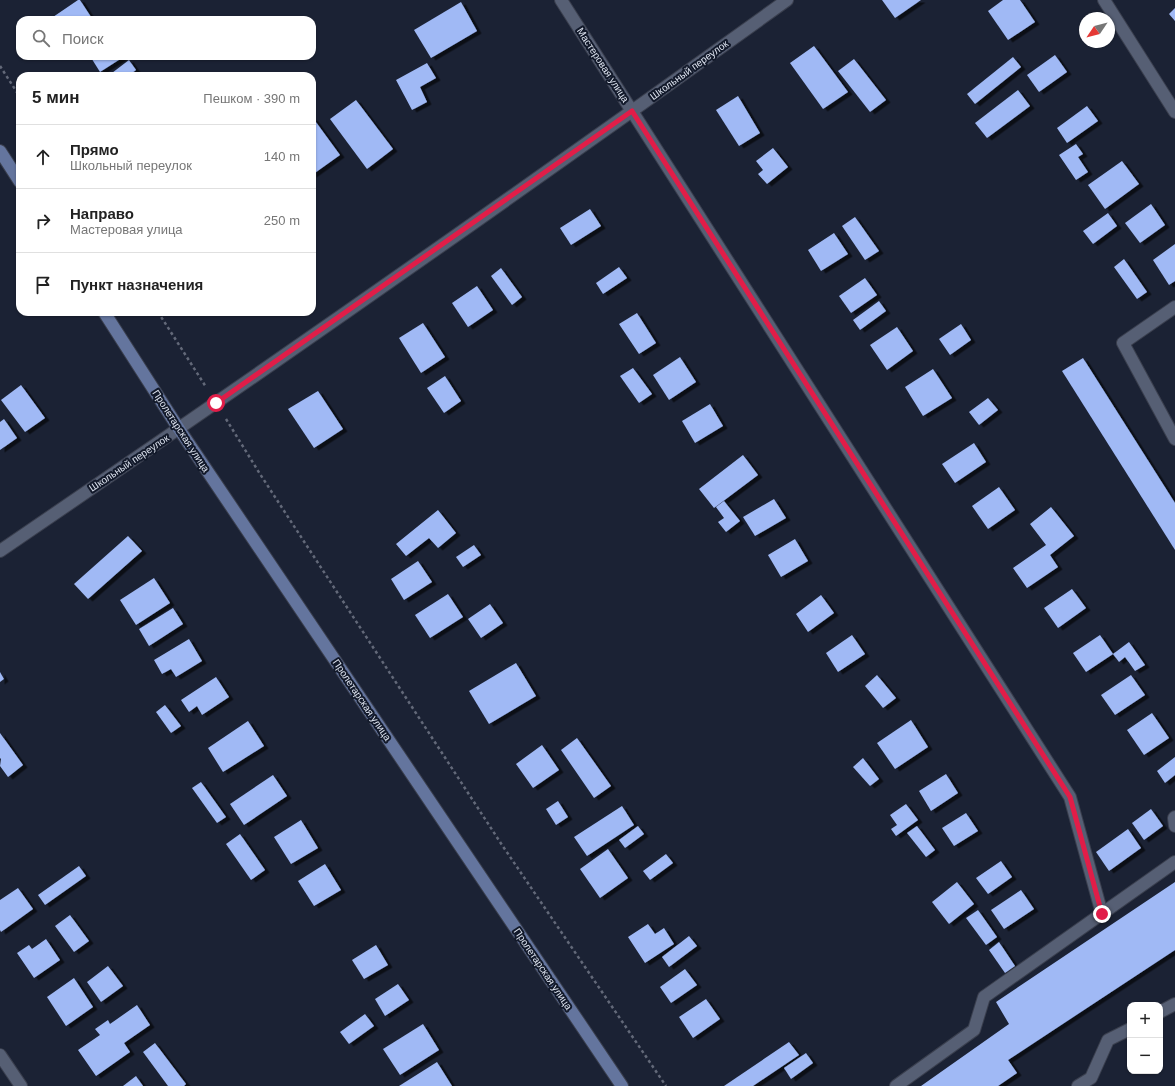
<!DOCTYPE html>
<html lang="ru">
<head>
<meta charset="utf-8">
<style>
	body { margin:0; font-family:Helvetica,sans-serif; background:#f2f2f2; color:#222 }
	.controls { position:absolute; right:12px; bottom:12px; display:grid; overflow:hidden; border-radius:8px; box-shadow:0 1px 3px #0004 }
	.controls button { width:36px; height:36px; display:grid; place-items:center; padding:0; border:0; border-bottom:1px solid #e0e0e0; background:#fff; color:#222; font:20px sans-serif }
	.compass { position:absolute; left:1079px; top:12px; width:36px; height:36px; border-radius:50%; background:#fff; box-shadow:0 1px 3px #0004; rotate:235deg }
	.stop { position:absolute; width:12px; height:12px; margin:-9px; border:3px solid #e11d48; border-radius:50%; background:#fff }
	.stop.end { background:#e11d48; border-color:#fff; box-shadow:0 1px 4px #0008 }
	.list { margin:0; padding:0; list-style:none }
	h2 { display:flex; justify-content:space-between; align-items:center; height:52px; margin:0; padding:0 16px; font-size:17px }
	h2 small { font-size:13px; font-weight:400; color:#767676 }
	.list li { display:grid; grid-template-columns:26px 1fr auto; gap:12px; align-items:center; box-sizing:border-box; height:64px; padding:0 16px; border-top:1px solid #e0e0e0 }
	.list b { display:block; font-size:15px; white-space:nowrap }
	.list p { margin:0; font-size:13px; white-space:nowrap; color:#767676 }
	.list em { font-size:13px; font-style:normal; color:#767676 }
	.icon { flex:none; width:22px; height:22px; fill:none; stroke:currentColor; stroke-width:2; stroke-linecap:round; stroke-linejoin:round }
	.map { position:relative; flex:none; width:1175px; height:1086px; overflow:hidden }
	.search { position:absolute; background:#fff; box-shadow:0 1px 3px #0004; left:16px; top:16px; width:300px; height:44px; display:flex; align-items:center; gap:10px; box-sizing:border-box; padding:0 14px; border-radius:12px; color:#767676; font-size:15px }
	.panel { position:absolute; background:#fff; box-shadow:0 1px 3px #0004; left:16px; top:72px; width:300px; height:244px; border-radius:12px }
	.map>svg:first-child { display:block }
</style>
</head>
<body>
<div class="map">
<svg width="1175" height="1086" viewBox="0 0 1175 1086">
	<defs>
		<filter id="shadow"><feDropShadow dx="4.5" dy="2.5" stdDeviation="0" flood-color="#0009"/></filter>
	</defs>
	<rect width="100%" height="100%" fill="#1b2234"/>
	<g fill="#a0b9f5" filter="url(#shadow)">
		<polygon points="78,0 80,0 93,20 55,20 53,17"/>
		<polygon points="882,0 921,0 895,18"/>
		<polygon points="1003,0 1020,0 1035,22 1008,40 988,11"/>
		<polygon points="461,2 477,31 431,58 414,30"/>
		<polygon points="1175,8 1175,21 1169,14"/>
		<polygon points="814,46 848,92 823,109 790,63"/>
		<polygon points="1055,55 1067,72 1039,92 1027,75"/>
		<polygon points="90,56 125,56 100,72"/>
		<polygon points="1013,57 1021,67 975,104 967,94"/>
		<polygon points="854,59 886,100 870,112 838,71"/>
		<polygon points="129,60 136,70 128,76 108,76"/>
		<polygon points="427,63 436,78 420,87 427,102 412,110 396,80"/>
		<polygon points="1018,90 1030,106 987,138 975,123"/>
		<polygon points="738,96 760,133 739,146 716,110"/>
		<polygon points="356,100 393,149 367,169 330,119"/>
		<polygon points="1087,106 1098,121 1067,143 1057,128"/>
		<polygon points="313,118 340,155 312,175 312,119"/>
		<polygon points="1076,144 1083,154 1078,157 1088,172 1076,180 1059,155"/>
		<polygon points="773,148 788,167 767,184 758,174 763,170 756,161"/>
		<polygon points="1122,161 1139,184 1105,209 1088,185"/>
		<polygon points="1151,204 1165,225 1140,243 1125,223"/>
		<polygon points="590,209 601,226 571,245 560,228"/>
		<polygon points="1108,213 1117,226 1093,244 1083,231"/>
		<polygon points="855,217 879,251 865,260 842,226"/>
		<polygon points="834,233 848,254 821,271 808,250"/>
		<polygon points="1175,244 1175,281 1169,285 1153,260"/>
		<polygon points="1124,259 1147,292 1137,299 1114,267"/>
		<polygon points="619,267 627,278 603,294 596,283"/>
		<polygon points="501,268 522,297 512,305 491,276"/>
		<polygon points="865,278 877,295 851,313 839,296"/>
		<polygon points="477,286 493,310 468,327 452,303"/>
		<polygon points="879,301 886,311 860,330 853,320"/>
		<polygon points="637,313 656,343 639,354 619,324"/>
		<polygon points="423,323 445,357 421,373 399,338"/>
		<polygon points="961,324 971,340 950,355 939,339"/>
		<polygon points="897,327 913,351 887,370 870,345"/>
		<polygon points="680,357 696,382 669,400 653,375"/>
		<polygon points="1083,358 1175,503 1175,550 1062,371"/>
		<polygon points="633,368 652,394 639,403 620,376"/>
		<polygon points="933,369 952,398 923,416 905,387"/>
		<polygon points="445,376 461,401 444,413 427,388"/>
		<polygon points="21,385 45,418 25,432 1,400"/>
		<polygon points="318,391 343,429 314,448 288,409"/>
		<polygon points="988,398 998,410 979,425 969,412"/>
		<polygon points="710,404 723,426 695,443 682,421"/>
		<polygon points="4,419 17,438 0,450 0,422"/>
		<polygon points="974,443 986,462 955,483 942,464"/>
		<polygon points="743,455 758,475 714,508 699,489"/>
		<polygon points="999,487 1015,510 988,529 972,506"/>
		<polygon points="774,499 786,518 755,536 743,517"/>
		<polygon points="724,501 740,521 726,532 718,522 724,518 716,507"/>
		<polygon points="1051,507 1074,536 1050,555 1058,567 1027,588 1013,568 1046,545 1030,524"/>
		<polygon points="438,510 456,533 438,548 429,538 406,556 396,544"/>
		<polygon points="128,536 142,551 88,599 74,584"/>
		<polygon points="795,539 808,561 781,577 768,555"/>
		<polygon points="474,545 481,555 463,567 456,557"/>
		<polygon points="418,561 432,582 404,600 391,579"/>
		<polygon points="154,578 170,603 136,625 120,600"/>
		<polygon points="1072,589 1086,608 1058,628 1044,608"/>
		<polygon points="448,594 463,617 430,638 415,615"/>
		<polygon points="821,595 834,613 808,632 796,614"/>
		<polygon points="490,604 503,623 481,638 468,619"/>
		<polygon points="173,608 183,624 149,646 139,629"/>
		<polygon points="852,635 865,654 838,672 826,653"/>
		<polygon points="1100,635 1113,654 1086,672 1073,653"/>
		<polygon points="189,639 202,661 176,677 171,669 162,674 154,660"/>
		<polygon points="1129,642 1145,665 1135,671 1125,657 1119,662 1113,654"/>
		<polygon points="516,663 536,696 489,724 469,691"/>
		<polygon points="0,672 4,679 0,682"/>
		<polygon points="877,675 896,698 883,708 865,686"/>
		<polygon points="1131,675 1145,695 1115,715 1101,695"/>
		<polygon points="216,677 229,697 202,715 197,706 189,712 181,700"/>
		<polygon points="165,705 181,726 171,733 156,712"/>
		<polygon points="1152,713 1169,738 1144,755 1127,730"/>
		<polygon points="911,720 928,747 895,769 877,743"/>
		<polygon points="248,721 264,746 223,772 208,748"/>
		<polygon points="0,733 23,765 8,777 0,766 1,759 0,758"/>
		<polygon points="577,738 611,786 594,798 561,750"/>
		<polygon points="542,745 559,770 533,788 516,764"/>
		<polygon points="1175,757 1175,775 1165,783 1157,771"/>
		<polygon points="863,758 879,779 870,786 853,767"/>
		<polygon points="946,774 958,793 931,811 919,791"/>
		<polygon points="273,775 287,796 244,825 230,804"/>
		<polygon points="201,782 226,817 217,823 192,788"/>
		<polygon points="558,801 568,817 556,825 546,809"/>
		<polygon points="906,804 918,820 896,836 891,829 897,825 890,815"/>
		<polygon points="622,806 634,825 587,856 574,837"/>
		<polygon points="1151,809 1163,826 1144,840 1132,823"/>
		<polygon points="966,813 978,831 954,846 942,828"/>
		<polygon points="301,820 318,848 291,864 274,837"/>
		<polygon points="638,826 644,834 625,848 619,840"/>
		<polygon points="917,826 935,850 926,857 907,833"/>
		<polygon points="1128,829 1141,848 1109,871 1096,852"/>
		<polygon points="240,834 265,870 251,880 226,844"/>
		<polygon points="608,849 628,878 600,898 580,869"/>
		<polygon points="666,854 673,863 650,880 643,871"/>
		<polygon points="1001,861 1012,877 988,894 976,878"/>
		<polygon points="325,864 341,890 314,906 298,881"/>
		<polygon points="79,866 86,876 45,905 38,895"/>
		<polygon points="957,882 974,904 949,924 932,902"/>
		<polygon points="1175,882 1175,950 1008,1060 1017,1073 998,1086 921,1086 1009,1024 996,1002"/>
		<polygon points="18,888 33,909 1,932 0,930 0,900"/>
		<polygon points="1021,890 1034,909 1004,929 991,910"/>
		<polygon points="978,910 997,937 986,945 966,918"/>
		<polygon points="70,915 89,941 74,952 55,926"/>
		<polygon points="648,924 655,934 664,928 674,944 645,963 628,937"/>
		<polygon points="689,936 697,946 669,967 662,957"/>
		<polygon points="46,939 60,960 34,978 17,953 29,945 32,949"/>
		<polygon points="999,942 1015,966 1005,973 989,950"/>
		<polygon points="376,945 388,965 364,979 352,960"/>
		<polygon points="108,966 123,986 101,1002 87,982"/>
		<polygon points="685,969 697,985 671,1003 660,987"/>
		<polygon points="74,978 93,1007 66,1026 47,997"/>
		<polygon points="398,984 409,1000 385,1016 375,999"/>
		<polygon points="706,999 720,1019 693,1038 679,1017"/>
		<polygon points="137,1005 150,1025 124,1043 130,1052 96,1076 78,1050 100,1035 95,1029 108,1020 110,1024"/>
		<polygon points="365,1014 374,1026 349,1044 340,1032"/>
		<polygon points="423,1024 439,1050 400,1075 383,1049"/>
		<polygon points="789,1042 799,1055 753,1086 724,1086"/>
		<polygon points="155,1043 186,1084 184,1086 168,1086 143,1052"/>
		<polygon points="806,1053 813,1063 791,1079 784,1068"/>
		<polygon points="437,1062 452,1086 399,1086"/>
		<polygon points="136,1076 143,1086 123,1086"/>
	</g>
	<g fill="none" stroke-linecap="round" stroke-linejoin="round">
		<g stroke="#3a3f4e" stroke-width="14">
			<g id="lane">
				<polyline points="1175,307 1123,343 1175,439"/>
				<polyline points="1175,817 1174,818 1175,826"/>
				<polyline points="896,1086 974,1030 984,997 1175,862"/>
			</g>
		</g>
		<g stroke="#3a3f4e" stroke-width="14">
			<g id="street">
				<polyline points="561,0 1070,797 1102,914"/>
				<polyline points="1104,0 1175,112"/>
				<path d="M 0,551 C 264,371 527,187 787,0"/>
				<polyline points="1160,1012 1175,1004"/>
				<polyline points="0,1055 21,1086"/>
				<polyline points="1078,1086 1091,1078 1108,1040 1130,1029"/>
			</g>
		</g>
		<g stroke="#3a3f4e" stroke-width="14">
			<g id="secondary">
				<polyline points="0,151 20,182"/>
				<polyline points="104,312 179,429 622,1086"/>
			</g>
		</g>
		<g stroke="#636979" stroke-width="2.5" stroke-dasharray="3 3" stroke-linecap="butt">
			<polyline points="0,66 20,97"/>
			<polyline points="158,312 206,387"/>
			<polyline points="226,419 260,474 502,845 666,1086"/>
		</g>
		<use href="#lane" stroke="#565f74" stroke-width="12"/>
		<use href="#street" stroke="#565f74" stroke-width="12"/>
		<use href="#secondary" stroke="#64759e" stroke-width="12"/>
	</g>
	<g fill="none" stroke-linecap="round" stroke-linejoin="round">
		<polyline stroke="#e11d48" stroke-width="5" points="216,403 632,111 1070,797 1102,914"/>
	</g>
	<g text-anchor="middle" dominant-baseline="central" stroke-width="4" stroke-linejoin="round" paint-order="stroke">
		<g font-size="10" fill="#dfe5f1" stroke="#12192a">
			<text transform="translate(603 65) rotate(57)">Мастеровая улица</text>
			<text transform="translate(689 70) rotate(-36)">Школьный переулок</text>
			<text transform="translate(181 431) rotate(57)">Пролетарская улица</text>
			<text transform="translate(129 463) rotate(-34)">Школьный переулок</text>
			<text transform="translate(362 700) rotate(56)">Пролетарская улица</text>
			<text transform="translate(543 969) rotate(56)">Пролетарская улица</text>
		</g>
	</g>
</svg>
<div class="controls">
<button>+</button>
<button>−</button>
</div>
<svg class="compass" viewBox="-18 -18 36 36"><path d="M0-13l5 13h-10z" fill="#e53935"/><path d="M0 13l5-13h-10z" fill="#767676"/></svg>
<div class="stop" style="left:216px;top:403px"></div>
<div class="stop end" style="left:1102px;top:914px"></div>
<div class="search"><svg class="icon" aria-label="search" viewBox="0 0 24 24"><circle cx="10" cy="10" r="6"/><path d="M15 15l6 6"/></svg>Поиск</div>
<section class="panel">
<h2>5 мин<small>Пешком · 390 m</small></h2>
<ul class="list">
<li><svg class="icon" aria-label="ahead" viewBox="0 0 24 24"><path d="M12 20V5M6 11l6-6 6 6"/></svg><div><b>Прямо</b><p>Школьный переулок</p></div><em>140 m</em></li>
<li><svg class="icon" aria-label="right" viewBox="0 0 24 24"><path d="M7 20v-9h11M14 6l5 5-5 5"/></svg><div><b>Направо</b><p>Мастеровая улица</p></div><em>250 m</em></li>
<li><svg class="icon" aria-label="arrive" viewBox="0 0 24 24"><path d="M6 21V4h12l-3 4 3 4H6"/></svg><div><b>Пункт назначения</b></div></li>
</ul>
</section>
</div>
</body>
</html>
